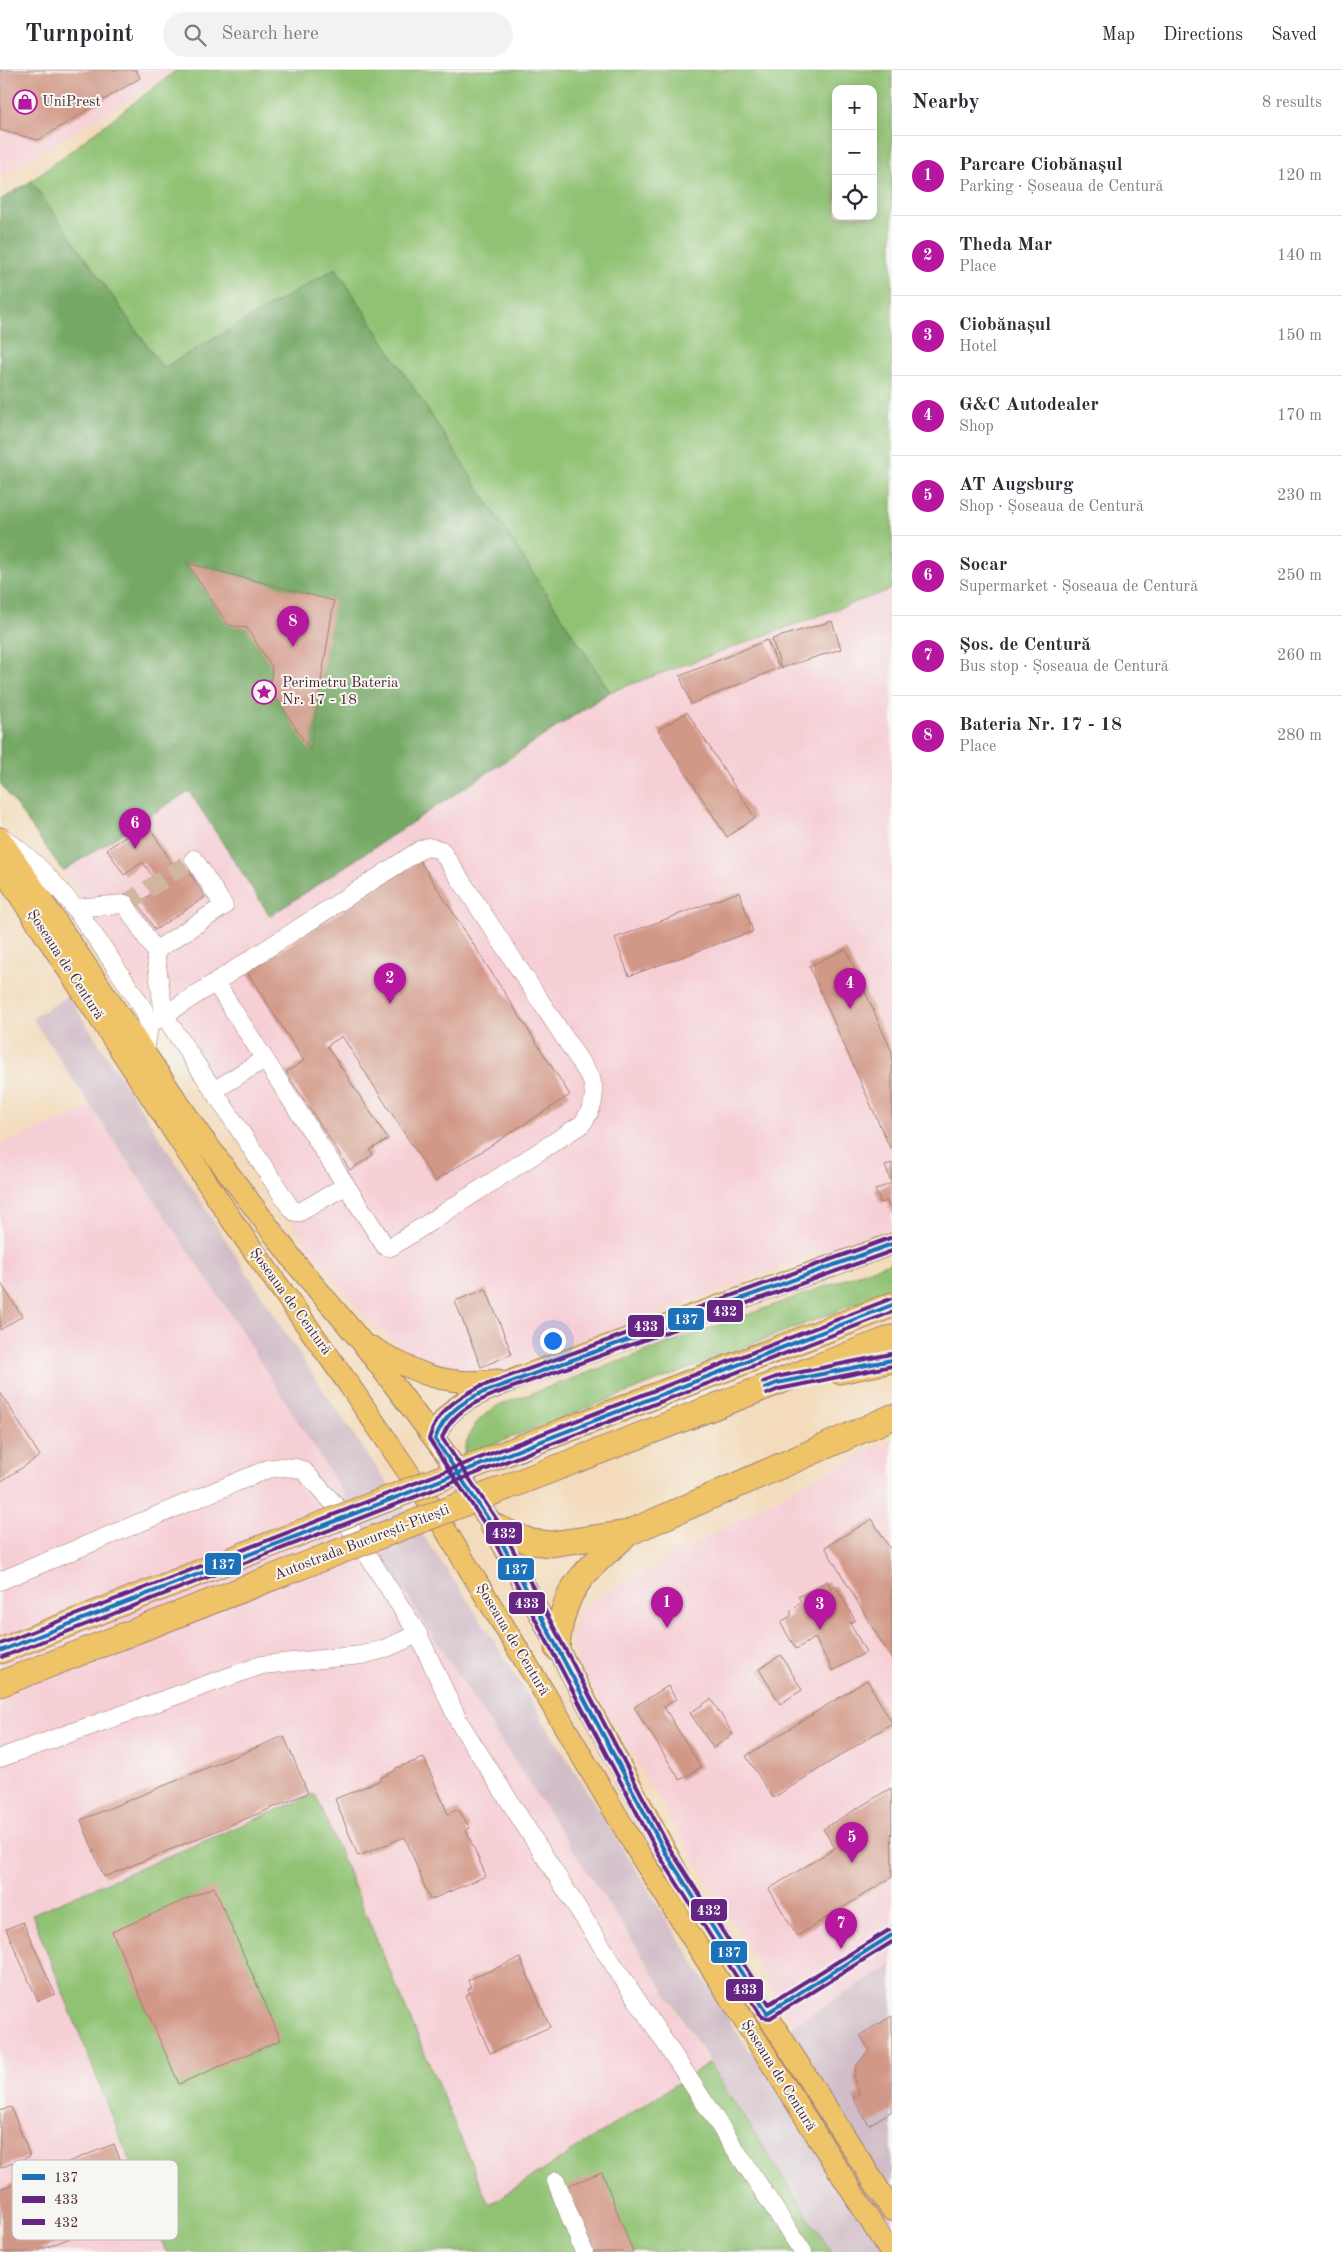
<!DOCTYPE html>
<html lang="en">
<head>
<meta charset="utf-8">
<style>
	body { margin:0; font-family:"Old Standard TT",serif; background:#f2f2f3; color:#2b2b33 }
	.controls { position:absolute; right:15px; top:15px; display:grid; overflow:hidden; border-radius:10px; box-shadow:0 2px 12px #0003 }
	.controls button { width:45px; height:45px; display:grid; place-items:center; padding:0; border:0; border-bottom:1px solid #e1e1e2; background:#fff; color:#2b2b33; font:25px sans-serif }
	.you { position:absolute; left:552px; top:1270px; width:18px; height:18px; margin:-12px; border:4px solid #fff; border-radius:50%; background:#1a73e8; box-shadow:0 0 0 8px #1a73e833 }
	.badge { display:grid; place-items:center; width:32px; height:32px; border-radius:50%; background:#b5179e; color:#fff; font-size:16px; font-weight:700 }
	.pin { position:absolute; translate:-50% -41px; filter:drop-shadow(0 1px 2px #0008) }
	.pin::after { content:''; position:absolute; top:26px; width:18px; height:15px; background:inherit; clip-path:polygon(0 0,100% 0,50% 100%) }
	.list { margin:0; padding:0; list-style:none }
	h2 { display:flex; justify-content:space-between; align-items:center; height:65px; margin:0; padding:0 20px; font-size:21px }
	h2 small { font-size:16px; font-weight:400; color:#7c7c81 }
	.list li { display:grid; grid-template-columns:32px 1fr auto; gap:15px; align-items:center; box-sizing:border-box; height:80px; padding:0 20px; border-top:1px solid #e1e1e2 }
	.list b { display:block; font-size:19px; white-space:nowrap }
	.list p { margin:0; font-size:16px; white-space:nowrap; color:#7c7c81 }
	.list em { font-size:16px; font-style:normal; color:#7c7c81 }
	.icon { flex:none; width:28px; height:28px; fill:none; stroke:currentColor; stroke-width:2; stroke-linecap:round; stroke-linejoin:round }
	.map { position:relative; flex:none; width:892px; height:2182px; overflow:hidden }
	header { display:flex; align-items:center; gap:30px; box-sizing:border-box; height:70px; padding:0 25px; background:#fff; border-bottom:1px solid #e1e1e2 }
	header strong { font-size:24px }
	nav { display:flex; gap:28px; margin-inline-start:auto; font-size:18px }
	.search { width:350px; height:45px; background:#f2f2f3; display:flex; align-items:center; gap:12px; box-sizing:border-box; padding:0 18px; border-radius:28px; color:#7c7c81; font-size:19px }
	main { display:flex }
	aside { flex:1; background:#fff }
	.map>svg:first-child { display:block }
</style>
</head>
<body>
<header>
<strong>Turnpoint</strong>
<div class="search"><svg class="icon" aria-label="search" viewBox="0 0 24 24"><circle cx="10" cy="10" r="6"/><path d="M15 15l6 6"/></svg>Search here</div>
<nav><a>Map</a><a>Directions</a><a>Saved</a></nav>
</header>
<main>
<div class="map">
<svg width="892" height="2182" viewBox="0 0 892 2182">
	<rect width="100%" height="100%" fill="#f6f6f2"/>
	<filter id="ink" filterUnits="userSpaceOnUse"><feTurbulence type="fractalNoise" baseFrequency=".02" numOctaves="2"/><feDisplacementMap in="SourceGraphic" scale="10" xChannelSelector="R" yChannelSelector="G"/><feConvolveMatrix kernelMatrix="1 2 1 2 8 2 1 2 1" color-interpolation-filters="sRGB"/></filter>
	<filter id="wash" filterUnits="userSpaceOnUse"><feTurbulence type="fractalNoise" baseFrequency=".0096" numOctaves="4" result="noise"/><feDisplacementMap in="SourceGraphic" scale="20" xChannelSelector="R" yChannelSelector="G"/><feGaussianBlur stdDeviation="1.12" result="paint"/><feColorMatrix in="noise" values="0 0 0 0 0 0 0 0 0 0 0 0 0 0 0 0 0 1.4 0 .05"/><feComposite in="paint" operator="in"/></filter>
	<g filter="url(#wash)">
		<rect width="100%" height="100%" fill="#f3dbbb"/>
		<g fill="#f6cfd5">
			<polygon points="0,0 177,0 0,107"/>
			<polygon points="892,519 892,1157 502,1300 472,1303 432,1296 401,1278 368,1250 311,1180 63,801 189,721 270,846 610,622"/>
			<polygon points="91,1037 235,1251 709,1993 489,2136 314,1724 33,1844 166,2182 0,2182 0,1075"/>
			<polygon points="892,1369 892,1895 794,1955 577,1592 571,1567 579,1543 598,1527 821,1404"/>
		</g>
		<polygon fill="#d1bdc8" points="68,926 317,1311 479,1547 749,1982 892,1895 892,2182 831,2182 634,1873 437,1573 235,1251 32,948"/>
		<g fill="#90c273" stroke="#6d704f" fill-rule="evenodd">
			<path d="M 177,0 L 892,0 L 892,519 L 610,622 L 336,198 L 163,298 L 31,111 ZM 836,19 L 873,19 L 873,146 L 836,146 Z"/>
			<path d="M 892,1192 L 892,1220 L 463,1386 C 469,1359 475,1351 497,1336 Z"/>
			<polygon points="315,1724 489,2135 709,1993 831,2182 166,2182 32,1844"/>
		</g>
		<polygon fill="#74a865" stroke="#5f6448" points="31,111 163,298 336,198 610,622 270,846 189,721 63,801 0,713 0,130"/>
		<g id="blocks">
			<g fill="#d29887">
				<polygon points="0,0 136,0 140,8 38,70 0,60"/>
				<polygon points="187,493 334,531 310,681 270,617 272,597 247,558 228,555"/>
				<polygon points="832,551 841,579 781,598 772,569"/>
				<polygon points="767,570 779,598 691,634 680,606"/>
				<polygon points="687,642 755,748 727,767 658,660"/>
				<polygon points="147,753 180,806 188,800 205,827 155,860 138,833 160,818 143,792 124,805 107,779"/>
				<polygon points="420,791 570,1025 435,1111 342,966 327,976 388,1069 370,1080 373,1085 350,1100 286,1002 304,991 247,902"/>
				<polygon points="739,822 753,861 629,906 615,868"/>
				<polygon points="846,879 892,982 892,1077 890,1078 809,896"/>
				<polygon points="892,1093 892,1144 887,1131 881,1133 875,1120 892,1113 885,1096"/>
				<polygon points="0,1212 22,1246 0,1260"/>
				<polygon points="486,1219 512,1284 481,1297 455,1231"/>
				<polygon points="0,1322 40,1386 0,1412"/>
				<polygon points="872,1449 892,1482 892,1590 825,1477"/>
				<polygon points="827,1511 831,1518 835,1515 855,1550 850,1553 866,1582 833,1601 815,1568 796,1579 780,1552 791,1546 791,1541 801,1531 798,1527"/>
				<polygon points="781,1585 802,1620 780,1634 759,1599"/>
				<polygon points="867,1610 892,1653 773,1728 746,1686"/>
				<polygon points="668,1616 676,1629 664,1637 701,1697 680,1710 634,1637"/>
				<polygon points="711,1629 733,1664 713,1678 690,1643"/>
				<polygon points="284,1666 308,1723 104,1807 81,1750"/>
				<polygon points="424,1688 448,1744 458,1739 470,1758 466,1760 486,1806 430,1830 405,1767 358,1786 335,1729 381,1710 380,1708 394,1701 396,1698"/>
				<polygon points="891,1718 892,1807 797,1866 769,1819 835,1778 823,1759"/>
				<polygon points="214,1817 281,1970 179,2014 112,1862"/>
				<polygon points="23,1852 55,1924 38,1931 6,1859"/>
				<polygon points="520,1888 550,1957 490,1983 465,1925 470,1923 468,1919 471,1918 468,1910"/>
				<polygon points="892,1946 892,2041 869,2055 853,2028 859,2024 854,2008 856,1996 869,1980 860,1965"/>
				<polygon points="11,2037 30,2086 0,2098 0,2041"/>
				<polygon points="114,2074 140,2140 35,2182 0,2182 0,2119"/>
				<polygon points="602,2102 633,2182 593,2182 567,2116"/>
			</g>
		</g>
	</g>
	<g filter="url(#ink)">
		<use href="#blocks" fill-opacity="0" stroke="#9e7d73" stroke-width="1"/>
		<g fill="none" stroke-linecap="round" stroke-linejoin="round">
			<polyline stroke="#d1b59e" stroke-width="18" stroke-dasharray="18 9" stroke-linecap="butt" points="125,834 194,789"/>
			<g stroke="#9e7d73" stroke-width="19">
				<g id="minor">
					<path d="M 2,767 C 64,809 102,878 144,940 L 149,955 L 145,982"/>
					<polyline points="74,838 125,834 155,881 164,945 290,1137 295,1142 300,1142 345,1116"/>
					<polyline points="155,881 224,836 194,789"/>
					<path d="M 149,955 L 420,780 L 428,777 L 441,780 L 591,1008 C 597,1026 593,1039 582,1054 L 391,1177 L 385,1176 L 215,912"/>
					<polyline points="215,1020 264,989"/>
					<polyline points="0,1511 268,1399 282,1397 296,1398 304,1401 337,1437 418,1564 459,1652 608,1886 803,2182"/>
					<polyline points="0,1688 262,1595 362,1585 384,1579 418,1564"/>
					<polyline points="767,1943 892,1865"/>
					<polyline points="556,2111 584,2182"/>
				</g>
			</g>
			<g stroke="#9e7d73" stroke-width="23">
				<g id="major">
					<polyline points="0,768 200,1065 297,1195 361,1271 448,1387 493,1456 682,1812 892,2140"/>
					<polyline points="0,796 231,1149 347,1312 429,1433 553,1637 640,1785 890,2182"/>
					<path d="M 372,1277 C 416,1304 446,1317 498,1310"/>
					<path d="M 435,1369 C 444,1331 488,1321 520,1307 L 892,1174"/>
				</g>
			</g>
			<g stroke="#9e7d73" stroke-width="27">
				<g id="highway">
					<polyline points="839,1301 892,1290"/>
					<polyline points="496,1387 892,1235"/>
					<polyline points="507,1417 892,1268"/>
					<polyline points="493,1456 531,1472 551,1474 628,1463 892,1347"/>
					<path d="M 557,1578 C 562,1516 585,1502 628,1463"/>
					<polyline points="0,1581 302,1462"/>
					<polyline points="0,1614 315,1491"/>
				</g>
			</g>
			<use href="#minor" stroke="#fff" stroke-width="18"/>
			<use href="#major" stroke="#efc469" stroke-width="21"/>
			<use href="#highway" stroke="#efc469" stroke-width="25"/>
			<g stroke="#9e7d73" stroke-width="27" stroke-linecap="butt">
				<g id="highway-bridge">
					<polyline points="302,1462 496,1387"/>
					<polyline points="315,1491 507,1417"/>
				</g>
			</g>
			<use href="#highway-bridge" stroke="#efc469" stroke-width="25"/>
			<g stroke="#f6f6f2" stroke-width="8">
				<g id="bus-1">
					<path d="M 892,1174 L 481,1323 C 459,1334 444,1345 435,1369 L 493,1456 L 665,1782 L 767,1943 L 892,1865"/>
					<polyline points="765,1318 777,1313 892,1290"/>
					<polyline points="0,1581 892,1235"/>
				</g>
			</g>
			<g stroke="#f6f6f2" stroke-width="8">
				<g id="bus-2">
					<path d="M 890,1168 L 479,1317 C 456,1329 436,1342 429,1369 L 488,1459 L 659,1785 L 762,1947 L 770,1948 L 892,1872"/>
					<polyline points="767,1324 779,1319 892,1296"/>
					<polyline points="2,1587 892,1242"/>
				</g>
			</g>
			<g stroke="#f6f6f2" stroke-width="8">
				<g id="bus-3">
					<polyline points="763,1312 776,1307 891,1284"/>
					<polyline points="0,1574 890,1229"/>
					<path d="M 889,1860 L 769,1934 L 670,1779 L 499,1453 L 442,1368 C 451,1343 473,1333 497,1323 L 892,1181"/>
				</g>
			</g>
			<use href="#bus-1" stroke="#1d71b8" stroke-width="4"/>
			<use href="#bus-2" stroke="#662483" stroke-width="4"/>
			<use href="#bus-3" stroke="#662483" stroke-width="4"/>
		</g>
	</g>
	<defs>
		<g id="shop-ring" transform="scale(1.25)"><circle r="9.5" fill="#f6f6f2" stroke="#b5179e" stroke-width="1.5"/><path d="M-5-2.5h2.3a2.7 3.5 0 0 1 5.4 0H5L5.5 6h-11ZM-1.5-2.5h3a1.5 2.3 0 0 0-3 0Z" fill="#b5179e"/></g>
		<g id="sight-ring" transform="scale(1.25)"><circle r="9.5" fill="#f6f6f2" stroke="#b5179e" stroke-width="1.5"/><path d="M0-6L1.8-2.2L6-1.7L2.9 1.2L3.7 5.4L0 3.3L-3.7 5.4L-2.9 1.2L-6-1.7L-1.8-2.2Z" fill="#b5179e"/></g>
	</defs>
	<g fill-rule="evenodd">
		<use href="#shop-ring" x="25" y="32"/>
		<use href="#sight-ring" x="264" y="622"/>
	</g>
	<g text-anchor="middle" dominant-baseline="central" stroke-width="4" stroke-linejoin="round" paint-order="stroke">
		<g font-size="15" fill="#4a1f2b" stroke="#f6f6f2" text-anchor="start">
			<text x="42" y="32">UniPrest</text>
			<text x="282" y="613">Perimetru Bateria<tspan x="282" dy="17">Nr. 17 - 18</tspan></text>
		</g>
		<g font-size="15" fill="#4a1f2b" stroke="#f6f6f2">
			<text transform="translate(65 895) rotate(57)">Șoseaua de Centură</text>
			<text transform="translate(290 1232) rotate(54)">Șoseaua de Centură</text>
			<text transform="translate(362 1473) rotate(-21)">Autostrada București-Pitești</text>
			<text transform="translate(512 1570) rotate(59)">Șoseaua de Centură</text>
			<text transform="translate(778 2006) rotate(58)">Șoseaua de Centură</text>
		</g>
	</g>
	<rect x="12" y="2090" width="166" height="80" rx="8" fill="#f6f6f2" stroke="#c2b6b6" stroke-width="1"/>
	<rect x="22" y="2104" width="23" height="6" fill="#1d71b8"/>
	<rect x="22" y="2126" width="23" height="7" fill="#662483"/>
	<rect x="22" y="2149" width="23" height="6" fill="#662483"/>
	<g font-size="14" fill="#4a1f2b">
		<text x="54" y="2112">137</text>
		<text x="54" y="2134">433</text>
		<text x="54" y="2157">432</text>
	</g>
	<g stroke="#f6f6f2" stroke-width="2">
		<rect x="706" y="1229" width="38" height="24" rx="5" fill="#662483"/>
		<rect x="667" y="1237" width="38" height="24" rx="5" fill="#1d71b8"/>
		<rect x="627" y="1244" width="38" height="24" rx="5" fill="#662483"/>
		<rect x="485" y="1451" width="38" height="24" rx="5" fill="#662483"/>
		<rect x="204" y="1482" width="38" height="24" rx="5" fill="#1d71b8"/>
		<rect x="497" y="1487" width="38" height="24" rx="5" fill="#1d71b8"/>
		<rect x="508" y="1521" width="38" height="24" rx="5" fill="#662483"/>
		<rect x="690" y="1828" width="38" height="24" rx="5" fill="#662483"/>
		<rect x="710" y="1870" width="38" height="24" rx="5" fill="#1d71b8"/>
		<rect x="725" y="1908" width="39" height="24" rx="5" fill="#662483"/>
	</g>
	<g font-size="14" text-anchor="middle" font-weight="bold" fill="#fff">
		<text x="725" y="1246">432</text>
		<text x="686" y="1254">137</text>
		<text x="646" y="1261">433</text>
		<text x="504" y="1468">432</text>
		<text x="223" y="1499">137</text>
		<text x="516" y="1504">137</text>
		<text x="527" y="1538">433</text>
		<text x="709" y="1845">432</text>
		<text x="729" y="1887">137</text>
		<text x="745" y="1924">433</text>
	</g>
</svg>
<div class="controls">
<button>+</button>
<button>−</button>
<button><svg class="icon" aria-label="locate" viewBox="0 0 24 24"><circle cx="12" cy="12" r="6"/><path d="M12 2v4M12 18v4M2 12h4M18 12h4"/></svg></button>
</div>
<div class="you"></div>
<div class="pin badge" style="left:667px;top:1558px">1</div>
<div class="pin badge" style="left:390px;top:934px">2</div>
<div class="pin badge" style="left:820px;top:1560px">3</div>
<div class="pin badge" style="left:850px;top:939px">4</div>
<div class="pin badge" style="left:852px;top:1793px">5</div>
<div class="pin badge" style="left:135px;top:779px">6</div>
<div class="pin badge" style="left:841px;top:1879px">7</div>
<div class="pin badge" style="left:293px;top:577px">8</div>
</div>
<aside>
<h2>Nearby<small>8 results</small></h2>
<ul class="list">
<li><span class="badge">1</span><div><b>Parcare Ciobănașul</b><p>Parking · Șoseaua de Centură</p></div><em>120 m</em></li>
<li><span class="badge">2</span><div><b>Theda Mar</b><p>Place</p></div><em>140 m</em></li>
<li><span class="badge">3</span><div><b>Ciobănașul</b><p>Hotel</p></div><em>150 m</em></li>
<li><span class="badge">4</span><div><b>G&amp;C Autodealer</b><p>Shop</p></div><em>170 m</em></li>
<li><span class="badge">5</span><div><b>AT Augsburg</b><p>Shop · Șoseaua de Centură</p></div><em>230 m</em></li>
<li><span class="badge">6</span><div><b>Socar</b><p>Supermarket · Șoseaua de Centură</p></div><em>250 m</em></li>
<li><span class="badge">7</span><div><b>Șos. de Centură</b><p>Bus stop · Șoseaua de Centură</p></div><em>260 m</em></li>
<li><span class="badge">8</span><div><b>Bateria Nr. 17 - 18</b><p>Place</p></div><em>280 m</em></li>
</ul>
</aside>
</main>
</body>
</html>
